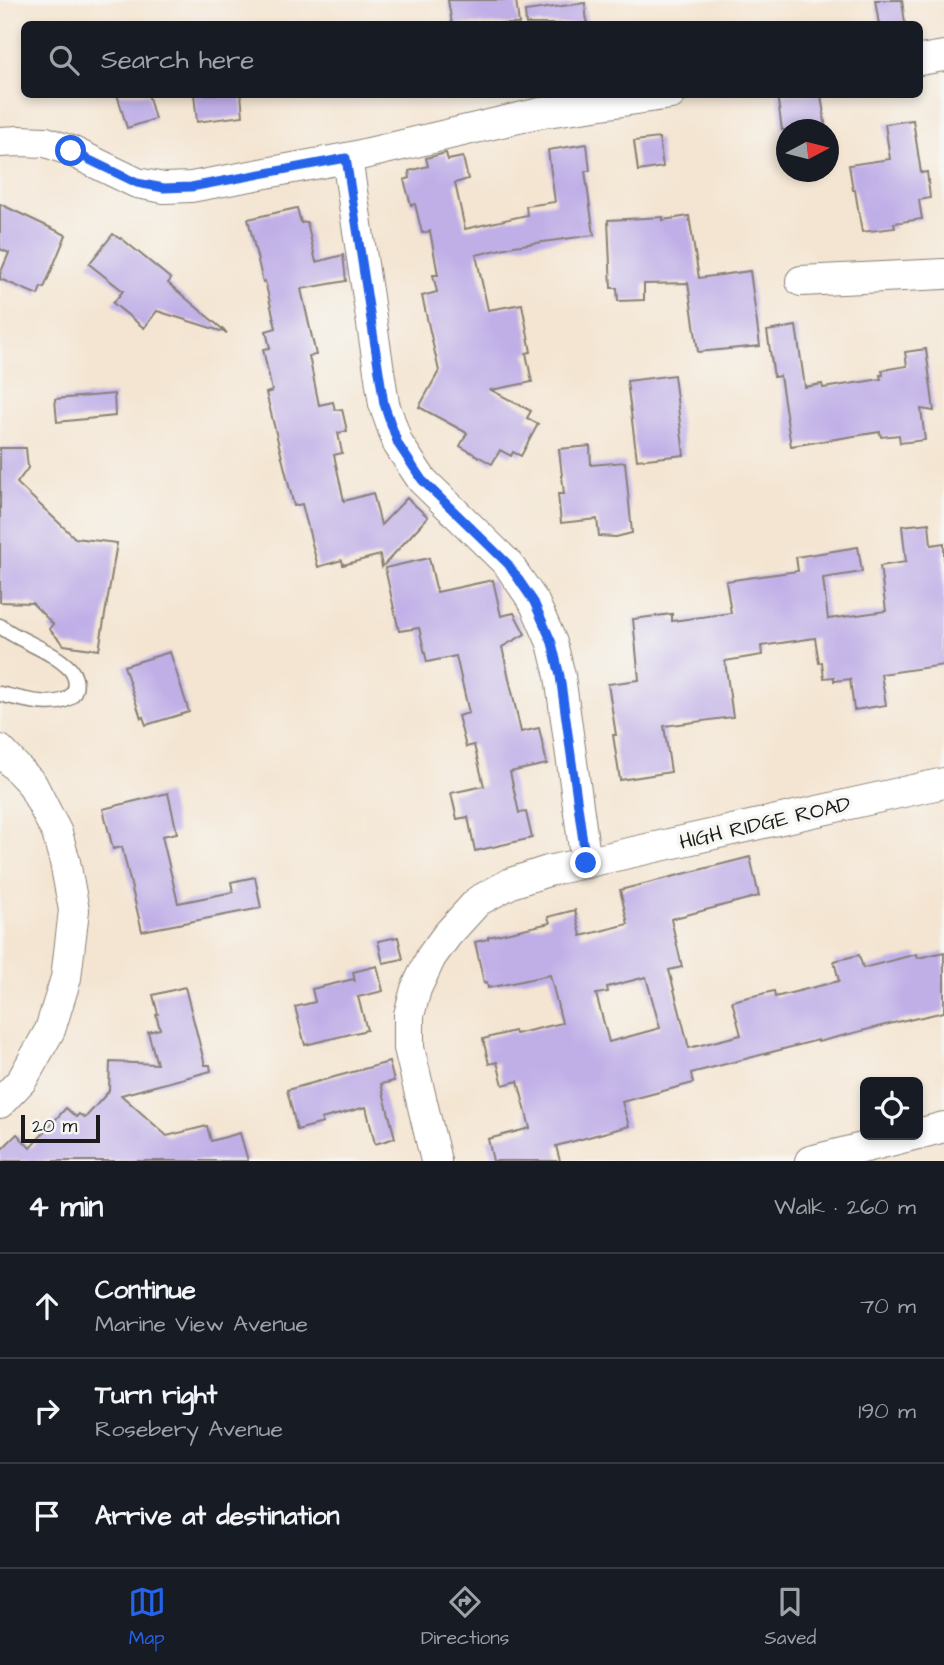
<!DOCTYPE html>
<html lang="en">
<head>
<meta charset="utf-8">
<style>
	body { margin:0; font-family:"Architects Daughter",sans-serif; background:#242831; color:#f1f3f6 }
	.controls { position:absolute; right:21px; bottom:21px; display:grid; overflow:hidden; border-radius:10px; box-shadow:0 4px 10px #0003 }
	.controls button { width:63px; height:63px; display:grid; place-items:center; padding:0; border:0; border-bottom:2px solid #363941; background:#171b24; color:#f1f3f6; font:35px sans-serif }
	.compass { position:absolute; left:776px; top:119px; width:63px; height:63px; border-radius:50%; background:#171b24; box-shadow:0 4px 10px #0003; rotate:83deg }
	.scale { position:absolute; left:21px; bottom:18px; width:79px; box-sizing:border-box; padding-left:7px; border:4px solid #1c1c1c; border-top:0; font-size:19px; line-height:24px; white-space:nowrap; color:#1c1c1c; -webkit-text-stroke:5px #f6f6f2; paint-order:stroke }
	.stop { position:absolute; width:21px; height:21px; margin:-16px; border:5px solid #2563eb; border-radius:50%; background:#fff }
	.stop.end { background:#2563eb; border-color:#fff; box-shadow:0 2px 7px #0008 }
	.list { margin:0; padding:0; list-style:none }
	h2 { display:flex; justify-content:space-between; align-items:center; height:91px; margin:0; padding:0 28px; font-size:30px }
	h2 small { font-size:23px; font-weight:400; color:#9ea1a6 }
	.list li { display:grid; grid-template-columns:46px 1fr auto; gap:21px; align-items:center; box-sizing:border-box; height:105px; padding:0 28px; border-top:2px solid #363941 }
	.list b { display:block; font-size:26px; white-space:nowrap }
	.list p { margin:0; font-size:23px; white-space:nowrap; color:#9ea1a6 }
	.list em { font-size:23px; font-style:normal; color:#9ea1a6 }
	.icon { flex:none; width:38px; height:38px; fill:none; stroke:currentColor; stroke-width:2; stroke-linecap:round; stroke-linejoin:round }
	.map { position:relative; flex:none; width:944px; height:1161px; overflow:hidden }
	.search { position:absolute; background:#171b24; box-shadow:0 4px 10px #0003; left:21px; right:21px; top:21px; height:77px; display:flex; align-items:center; gap:18px; box-sizing:border-box; padding:0 24px; border-radius:10px; color:#9ea1a6; font-size:26px }
	.sheet { height:406px; background:#171b24 }
	nav { display:flex; justify-content:space-around; align-items:center; box-sizing:border-box; height:98px; border-top:2px solid #363941; background:#171b24; font-size:19px; color:#9ea1a6 }
	nav a { display:grid; justify-items:center; gap:4px }
	nav .on { color:#2563eb }
	.map>svg:first-child { display:block }
</style>
</head>
<body>
<div class="map">
<svg width="944" height="1161" viewBox="0 0 944 1161">
	<rect width="100%" height="100%" fill="#f6f6f2"/>
	<filter id="ink" filterUnits="userSpaceOnUse"><feTurbulence type="fractalNoise" baseFrequency=".0143" numOctaves="2"/><feDisplacementMap in="SourceGraphic" scale="14" xChannelSelector="R" yChannelSelector="G"/><feConvolveMatrix kernelMatrix="1 2 1 2 8 2 1 2 1" color-interpolation-filters="sRGB"/></filter>
	<filter id="wash" filterUnits="userSpaceOnUse"><feTurbulence type="fractalNoise" baseFrequency=".00686" numOctaves="4" result="noise"/><feDisplacementMap in="SourceGraphic" scale="28" xChannelSelector="R" yChannelSelector="G"/><feGaussianBlur stdDeviation="1.57" result="paint"/><feColorMatrix in="noise" values="0 0 0 0 0 0 0 0 0 0 0 0 0 0 0 0 0 1.4 0 .05"/><feComposite in="paint" operator="in"/></filter>
	<g filter="url(#wash)">
		<rect width="100%" height="100%" fill="#f4e5d2"/>
		<g id="blocks">
			<g fill="#c0afe7" fill-rule="evenodd">
				<polygon points="448,0 516,0 519,24 452,24"/>
				<polygon points="875,0 902,0 905,24 879,24"/>
				<polygon points="585,3 587,24 526,24 525,11"/>
				<polygon points="117,94 148,94 155,119 127,128"/>
				<polygon points="194,94 241,94 243,116 197,122"/>
				<polygon points="777,94 821,94 826,130 782,130"/>
				<polygon points="913,120 921,173 927,172 930,198 919,200 922,219 894,223 895,228 862,232 855,190 853,190 849,165 890,159 885,124"/>
				<polygon points="659,138 663,167 638,171 634,141"/>
				<polygon points="587,144 590,171 585,171 594,235 514,246 476,255 488,310 522,304 531,352 526,353 532,382 491,390 531,411 527,418 538,424 521,456 513,452 511,456 500,450 492,464 460,446 467,433 419,407 439,371 422,296 437,292 433,275 438,275 430,231 422,233 415,204 411,205 404,180 410,178 409,171 428,166 426,158 446,153 448,160 463,157 468,179 455,183 465,229 527,215 526,206 555,202 548,150"/>
				<polygon points="0,204 66,235 44,288 41,287 38,295 0,279 0,274 9,253 0,249"/>
				<polygon points="297,208 301,223 307,222 316,262 343,255 346,281 301,289 316,355 309,356 319,405 333,402 335,410 342,409 347,431 338,433 342,453 334,455 344,501 373,493 381,525 407,498 428,517 382,567 380,555 343,565 342,560 318,567 302,504 294,506 266,393 272,391 263,349 270,348 266,331 276,328 265,281 263,282 248,219"/>
				<polygon points="689,216 699,278 750,271 760,346 698,352 688,283 644,284 644,300 618,301 617,288 611,288 608,220 663,217 663,220"/>
				<polygon points="113,234 120,239 121,238 171,279 168,283 227,333 157,311 144,328 113,303 123,291 89,264"/>
				<polygon points="796,326 805,387 822,384 823,388 881,379 880,375 883,375 882,370 907,366 905,352 926,349 934,411 921,409 925,440 900,443 899,435 881,437 880,432 791,446 780,376 774,377 767,331"/>
				<polygon points="674,375 684,455 637,460 627,381"/>
				<polygon points="114,394 115,416 57,422 55,399"/>
				<polygon points="590,446 591,465 625,462 632,533 616,537 599,536 597,519 561,523 558,494 564,494 559,449"/>
				<polygon points="0,448 26,448 28,468 17,483 75,538 117,543 99,650 64,645 49,629 53,624 32,603 0,602"/>
				<polygon points="929,523 931,545 944,543 944,665 881,674 886,705 854,710 850,679 834,681 834,677 824,678 822,662 819,663 815,638 761,646 762,655 725,661 733,717 664,726 671,772 620,780 613,735 616,735 608,684 639,680 633,619 672,614 672,621 731,613 726,581 798,571 796,557 858,547 862,572 823,578 828,619 886,611 880,566 906,562 902,526"/>
				<polygon points="429,558 437,592 493,580 501,616 514,613 525,634 502,647 521,732 539,728 547,764 510,772 519,813 526,812 532,838 475,851 468,817 457,819 451,793 484,786 474,745 466,747 458,716 469,713 456,656 427,662 419,628 399,631 385,568"/>
				<polygon points="170,652 189,712 146,725 143,717 141,718 124,666"/>
				<polygon points="168,793 177,833 162,836 178,903 233,892 231,882 255,877 261,908 142,931 122,847 113,849 103,809"/>
				<path d="M 750,857 L 759,896 L 671,919 L 682,967 L 669,970 L 689,1048 L 741,1035 L 732,1001 L 774,991 L 775,997 L 839,981 L 834,961 L 859,955 L 863,968 L 917,954 L 918,958 L 944,952 L 944,1012 L 909,1020 L 909,1019 L 818,1042 L 818,1040 L 691,1073 L 693,1083 L 622,1102 L 629,1126 L 556,1146 L 560,1161 L 493,1161 L 488,1139 L 530,1128 L 518,1081 L 503,1085 L 497,1062 L 489,1064 L 483,1039 L 514,1031 L 515,1034 L 562,1023 L 550,975 L 488,988 L 487,982 L 484,983 L 475,942 L 488,939 L 488,937 L 550,923 L 548,917 L 575,910 L 581,936 L 628,924 L 620,890 ZM 646,977 L 660,1028 L 609,1042 L 596,994 L 608,992 L 607,987 Z"/>
				<polygon points="398,937 403,959 383,963 378,941"/>
				<polygon points="377,966 383,991 358,997 367,1030 305,1045 295,1007 315,1002 312,989 354,979 355,982 353,972"/>
				<polygon points="185,987 205,1065 210,1065 211,1071 121,1095 167,1136 207,1126 211,1141 240,1133 248,1161 0,1161 0,1151 17,1134 30,1148 66,1108 76,1117 79,1114 85,1118 109,1091 110,1062 157,1064 148,1032 160,1029 156,1015 158,1014 153,995"/>
				<polygon points="389,1062 394,1081 381,1084 395,1138 375,1144 366,1107 321,1119 323,1123 297,1130 287,1090"/>
			</g>
		</g>
	</g>
	<g filter="url(#ink)">
		<use href="#blocks" fill-opacity="0" stroke="#888077" stroke-width="2"/>
		<g fill="none" stroke-linecap="round" stroke-linejoin="round">
			<g stroke="#888077" stroke-width="17">
				<path id="service" d="M 0,626 C 21,642 52,650 70,669 C 74,674 77,682 75,689 C 67,714 18,698 0,694"/>
			</g>
			<g stroke="#888077" stroke-width="32">
				<g id="minor">
					<polyline points="920,60 944,56"/>
					<polyline points="0,142 19,141 46,142 71,151 137,183 164,188 191,187 347,158 540,113 671,94"/>
					<polyline points="347,158 384,404 398,444 422,480 508,564 534,602 552,643 560,676 586,863"/>
					<polyline points="801,281 944,274"/>
					<polyline points="0,750 32,784 57,833 65,862 74,910 66,978 50,1030 22,1080 0,1103"/>
					<polyline points="918,1134 944,1127"/>
					<polyline points="436,1161 409,1048 409,1015 416,989 431,957 447,935 478,901 511,883 548,871 944,783"/>
					<polyline points="810,1161 914,1135"/>
				</g>
			</g>
			<use href="#service" stroke="#fff" stroke-width="14"/>
			<use href="#minor" stroke="#fff" stroke-width="30"/>
		</g>
	</g>
	<g fill="none" stroke-linecap="round" stroke-linejoin="round" filter="url(#ink)">
		<polyline stroke="#2563eb" stroke-width="9" points="71,151 137,183 164,188 191,187 346,158 384,404 398,444 422,480 508,564 534,602 552,643 560,676 586,863"/>
	</g>
	<g text-anchor="middle" dominant-baseline="central" stroke-width="7" stroke-linejoin="round" paint-order="stroke">
		<g font-size="21" fill="#1c1c1c" stroke="#f6f6f2">
			<text transform="translate(765 823) rotate(-13)">HIGH RIDGE ROAD</text>
		</g>
	</g>
</svg>
<div class="controls">
<button><svg class="icon" aria-label="locate" viewBox="0 0 24 24"><circle cx="12" cy="12" r="6"/><path d="M12 2v4M12 18v4M2 12h4M18 12h4"/></svg></button>
</div>
<svg class="compass" viewBox="-18 -18 36 36"><path d="M0-13l5 13h-10z" fill="#e53935"/><path d="M0 13l5-13h-10z" fill="#9ea1a6"/></svg>
<div class="scale">20 m</div>
<div class="stop" style="left:71px;top:151px"></div>
<div class="stop end" style="left:586px;top:863px"></div>
<div class="search"><svg class="icon" aria-label="search" viewBox="0 0 24 24"><circle cx="10" cy="10" r="6"/><path d="M15 15l6 6"/></svg>Search here</div>
</div>
<section class="sheet">
<h2>4 min<small>Walk · 260 m</small></h2>
<ul class="list">
<li><svg class="icon" aria-label="ahead" viewBox="0 0 24 24"><path d="M12 20V5M6 11l6-6 6 6"/></svg><div><b>Continue</b><p>Marine View Avenue</p></div><em>70 m</em></li>
<li><svg class="icon" aria-label="right" viewBox="0 0 24 24"><path d="M7 20v-9h11M14 6l5 5-5 5"/></svg><div><b>Turn right</b><p>Rosebery Avenue</p></div><em>190 m</em></li>
<li><svg class="icon" aria-label="arrive" viewBox="0 0 24 24"><path d="M6 21V4h12l-3 4 3 4H6"/></svg><div><b>Arrive at destination</b></div></li>
</ul>
</section>
<nav>
<a class="on"><svg class="icon" aria-label="map" viewBox="0 0 24 24"><path d="M3 6l6-2 6 2 6-2v14l-6 2-6-2-6 2zM9 4v14M15 6v14"/></svg>Map</a>
<a><svg class="icon" aria-label="directions" viewBox="0 0 24 24"><path d="M12 3l9 9-9 9-9-9zM9 14v-3h6M13 9l2 2-2 2"/></svg>Directions</a>
<a><svg class="icon" aria-label="saved" viewBox="0 0 24 24"><path d="M7 4h10v16l-5-4-5 4z"/></svg>Saved</a>
</nav>
</body>
</html>
